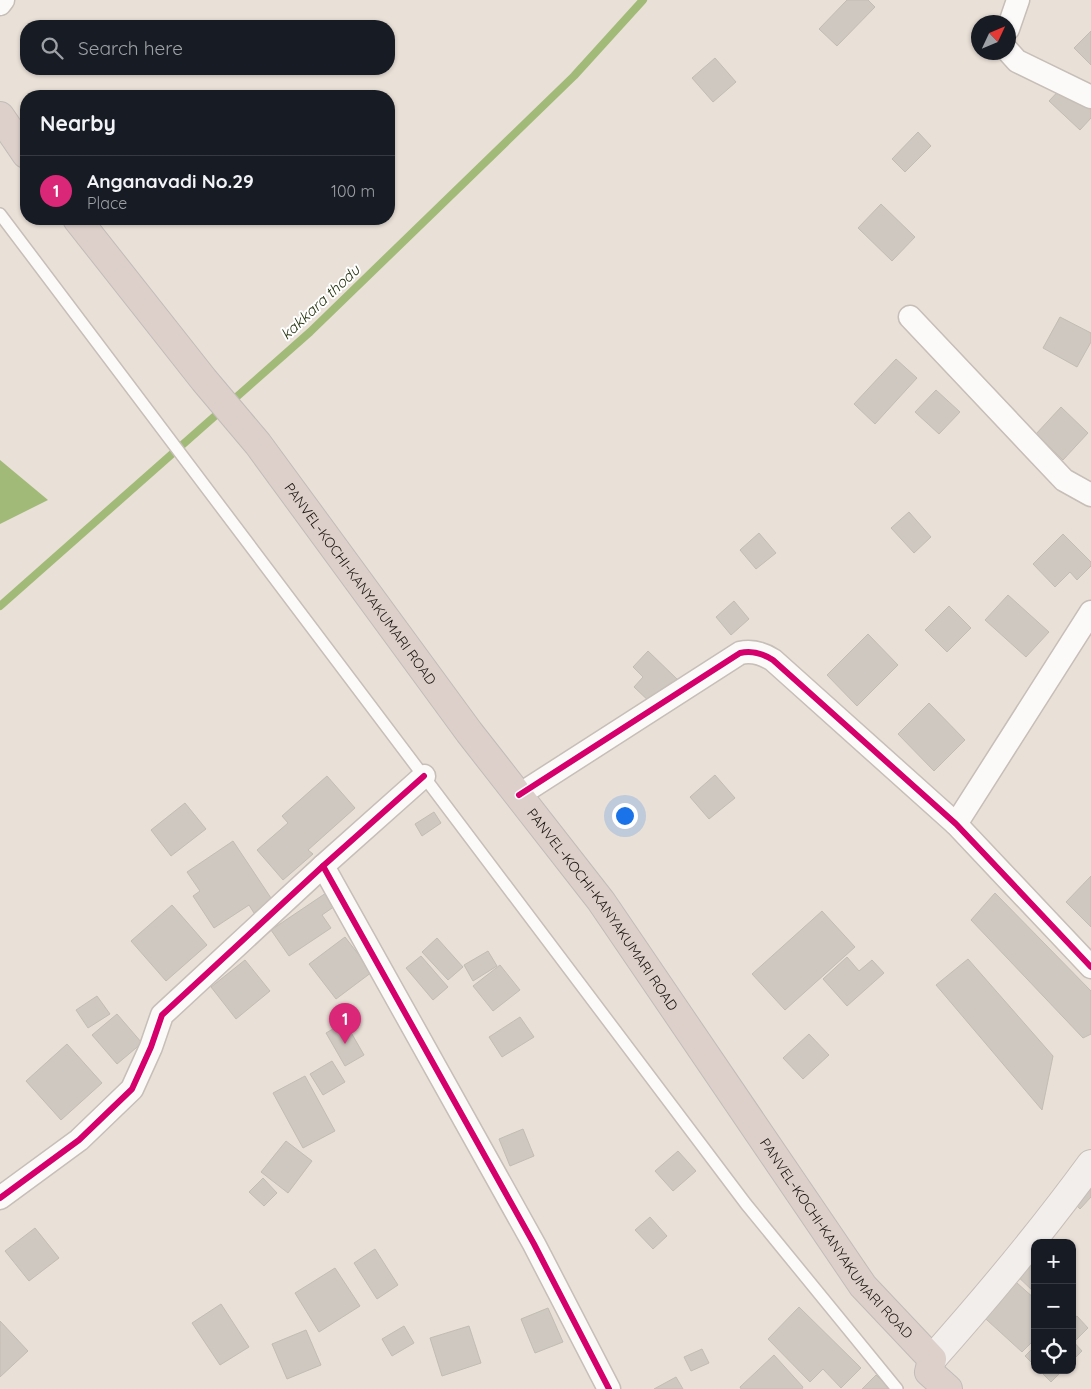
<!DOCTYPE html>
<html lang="en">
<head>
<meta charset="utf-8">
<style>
	body { margin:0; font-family:Quicksand,sans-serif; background:#242831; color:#f1f3f6 }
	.controls { position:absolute; right:15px; bottom:15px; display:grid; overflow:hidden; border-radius:10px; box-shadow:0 1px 4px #0004 }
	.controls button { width:45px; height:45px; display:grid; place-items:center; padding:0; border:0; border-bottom:1px solid #363941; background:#171b24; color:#f1f3f6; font:25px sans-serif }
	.compass { position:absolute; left:971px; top:15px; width:45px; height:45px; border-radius:50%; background:#171b24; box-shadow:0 1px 4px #0004; rotate:46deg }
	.you { position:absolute; left:624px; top:815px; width:18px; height:18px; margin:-12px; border:4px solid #fff; border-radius:50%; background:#1a73e8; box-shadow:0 0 0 8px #1a73e833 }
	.badge { display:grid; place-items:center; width:32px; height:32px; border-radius:50%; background:#db2777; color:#fff; font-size:16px; font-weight:700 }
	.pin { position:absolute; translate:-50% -41px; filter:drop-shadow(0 1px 2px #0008) }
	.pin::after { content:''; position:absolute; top:26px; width:18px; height:15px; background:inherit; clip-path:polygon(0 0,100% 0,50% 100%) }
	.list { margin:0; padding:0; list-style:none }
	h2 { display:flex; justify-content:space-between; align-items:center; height:65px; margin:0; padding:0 20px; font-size:21px }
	h2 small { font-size:16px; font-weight:400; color:#9ea1a6 }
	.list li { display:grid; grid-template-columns:32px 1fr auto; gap:15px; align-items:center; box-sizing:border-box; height:70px; padding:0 20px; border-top:1px solid #363941 }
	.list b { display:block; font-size:19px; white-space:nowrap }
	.list p { margin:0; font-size:16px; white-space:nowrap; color:#9ea1a6 }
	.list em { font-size:16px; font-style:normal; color:#9ea1a6 }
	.icon { flex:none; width:28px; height:28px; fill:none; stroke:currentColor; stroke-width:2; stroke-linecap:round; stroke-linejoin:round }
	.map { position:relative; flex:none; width:1091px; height:1389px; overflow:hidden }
	.search { position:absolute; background:#171b24; box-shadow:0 1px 4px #0004; left:20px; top:20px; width:375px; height:55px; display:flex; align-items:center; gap:12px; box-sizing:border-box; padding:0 18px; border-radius:20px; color:#9ea1a6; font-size:19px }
	.panel { position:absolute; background:#171b24; box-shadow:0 1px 4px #0004; left:20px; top:90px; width:375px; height:135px; border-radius:20px }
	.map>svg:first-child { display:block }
</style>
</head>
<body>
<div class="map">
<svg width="1091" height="1389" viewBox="0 0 1091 1389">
	<rect width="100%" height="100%" fill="#e9e0d7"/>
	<polygon fill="#a2ba78" points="0,460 48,500 0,524"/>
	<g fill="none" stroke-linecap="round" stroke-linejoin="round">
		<polyline stroke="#a2ba78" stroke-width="8" points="0,606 310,332 574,76 643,0"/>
	</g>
	<g fill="#cec8c0" stroke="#c1bcb4">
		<polygon points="847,0 868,0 875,7 837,46 819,29"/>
		<polygon points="1091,31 1091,65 1074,48"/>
		<polygon points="715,58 736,82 713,102 692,78"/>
		<polygon points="1066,83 1091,107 1091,118 1080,130 1049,101"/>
		<polygon points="918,132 931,146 905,172 892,159"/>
		<polygon points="881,204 915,237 892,261 858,228"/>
		<polygon points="1060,317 1091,333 1091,342 1077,367 1043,348"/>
		<polygon points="896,359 917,378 875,424 854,404"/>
		<polygon points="936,390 960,412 939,434 915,412"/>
		<polygon points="1061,407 1088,433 1063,460 1036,434"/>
		<polygon points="909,512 931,537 914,553 891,528"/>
		<polygon points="759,533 776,553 756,569 740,550"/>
		<polygon points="1063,534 1091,562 1091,566 1077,580 1070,572 1055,587 1033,564"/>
		<polygon points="1008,595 1049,632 1026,657 985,620"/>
		<polygon points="734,601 749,619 731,635 716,617"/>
		<polygon points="949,606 971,628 947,652 925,630"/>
		<polygon points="868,634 898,665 857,706 827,675"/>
		<polygon points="648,651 677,679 653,705 634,687 643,677 633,667"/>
		<polygon points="929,703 965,740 934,771 898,734"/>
		<polygon points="715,775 735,798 709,819 690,797"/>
		<polygon points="327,776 355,808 308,850 313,854 283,880 257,850 288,823 282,816"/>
		<polygon points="185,803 206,829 171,856 151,830"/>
		<polygon points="434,812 441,823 422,836 415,824"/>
		<polygon points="233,841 273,901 254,913 249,905 214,928 193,896 200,891 187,872"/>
		<polygon points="1091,876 1091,927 1066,902"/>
		<polygon points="326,893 335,906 322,915 331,928 289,956 271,930"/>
		<polygon points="995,893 1091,991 1091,1034 1083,1038 971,920"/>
		<polygon points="172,905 207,945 166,981 131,941"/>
		<polygon points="822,911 855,947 785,1010 752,974"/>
		<polygon points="345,937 372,972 336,999 309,964"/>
		<polygon points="437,938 463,967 448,980 422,952"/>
		<polygon points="488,951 497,966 473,981 464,965"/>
		<polygon points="421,956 448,987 433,1000 406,968"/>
		<polygon points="847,957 859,971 872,960 884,973 847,1006 823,979"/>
		<polygon points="968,959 1053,1056 1042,1110 936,985"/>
		<polygon points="245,960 270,991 236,1019 211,987"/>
		<polygon points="500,965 520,990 493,1011 473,986"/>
		<polygon points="97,996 110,1014 88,1028 76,1010"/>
		<polygon points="117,1014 142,1043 117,1064 92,1035"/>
		<polygon points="520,1017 534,1037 502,1057 489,1037"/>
		<polygon points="345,1022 364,1055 345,1066 326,1033"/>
		<polygon points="809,1034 829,1055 803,1079 783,1058"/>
		<polygon points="67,1044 102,1083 61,1120 26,1081"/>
		<polygon points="332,1061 345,1082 323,1095 310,1074"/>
		<polygon points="305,1076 335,1131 303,1148 273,1093"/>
		<polygon points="523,1129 534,1156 510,1166 499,1139"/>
		<polygon points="286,1141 312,1161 288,1193 261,1172"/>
		<polygon points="678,1151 696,1171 673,1191 655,1171"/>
		<polygon points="263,1178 277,1193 264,1206 249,1192"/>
		<polygon points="1091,1184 1091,1197 1080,1209 1073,1202"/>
		<polygon points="650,1217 667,1236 653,1249 635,1230"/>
		<polygon points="35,1228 59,1258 29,1281 5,1251"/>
		<polygon points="1035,1247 1035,1293 1012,1271"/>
		<polygon points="375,1249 398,1285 377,1299 354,1263"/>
		<polygon points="335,1268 360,1306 319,1332 295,1293"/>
		<polygon points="1008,1275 1035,1299 1035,1339 1022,1352 976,1310"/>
		<polygon points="221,1304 249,1347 220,1365 192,1323"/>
		<polygon points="799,1307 861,1368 841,1388 823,1369 810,1382 768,1339"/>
		<polygon points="548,1308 563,1342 535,1353 521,1319"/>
		<polygon points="1077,1316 1088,1328 1075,1341 1072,1337 1072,1320"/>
		<polygon points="0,1321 28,1351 0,1377"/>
		<polygon points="404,1326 414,1343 392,1356 382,1339"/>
		<polygon points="469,1326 481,1363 442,1376 430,1338"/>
		<polygon points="306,1330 321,1365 287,1379 272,1344"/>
		<polygon points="1072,1340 1082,1351 1072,1361"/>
		<polygon points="1035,1346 1035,1366 1025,1356"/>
		<polygon points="702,1349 709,1363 691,1371 684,1357"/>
		<polygon points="774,1355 803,1387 802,1389 741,1389 740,1387"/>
		<polygon points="1039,1370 1063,1370 1051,1382"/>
		<polygon points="876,1375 890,1389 862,1389"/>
		<polygon points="676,1377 683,1389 654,1389"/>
	</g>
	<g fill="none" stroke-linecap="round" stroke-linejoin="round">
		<g stroke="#c6beb7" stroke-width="14">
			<polyline id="lane" points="0,214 746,1204 897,1389"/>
		</g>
		<g stroke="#c6beb7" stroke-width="25">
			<g id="street">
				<polyline points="0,4 3,0"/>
				<polyline points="1008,29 1018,0"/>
				<polyline points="1008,51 1017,61 1091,97"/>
				<polyline points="910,317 1064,480 1091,495"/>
				<path d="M 519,795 L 740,653 C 752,650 762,653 773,660 L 956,824 L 1091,967"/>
				<polyline points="956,824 1091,612"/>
				<polyline points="323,866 534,1244 609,1389"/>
				<polyline points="0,1198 79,1140 132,1089 151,1047 162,1015 323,866 424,776"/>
			</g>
		</g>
		<g stroke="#c6beb7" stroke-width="30">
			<path id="secondary" d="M 932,1359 C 988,1296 1042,1231 1091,1164"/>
		</g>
		<g stroke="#c1bcb8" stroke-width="30">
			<g id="highway">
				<polyline points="0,116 26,154"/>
				<path id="s1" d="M 77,219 L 204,380 L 258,444 L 469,732 L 601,901 L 863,1286 L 932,1359 L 929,1372 L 948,1389"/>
			</g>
		</g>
		<use href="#lane" stroke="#fcfaf9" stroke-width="11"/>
		<use href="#street" stroke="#fcfaf9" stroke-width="22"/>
		<use href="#secondary" stroke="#f2eeeb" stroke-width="28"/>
		<use href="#highway" stroke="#ddd0cb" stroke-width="28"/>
		<g stroke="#fff" stroke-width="9">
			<g id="cycleway">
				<path d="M 519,795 L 740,653 C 752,650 762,653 773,660 L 956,824 L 1091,967"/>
				<polyline points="323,866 534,1244 609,1389"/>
				<polyline points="0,1198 79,1140 132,1089 151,1047 162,1015 323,866 424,776"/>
			</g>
		</g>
		<use href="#cycleway" stroke="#d6006c" stroke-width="6"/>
	</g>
	<g text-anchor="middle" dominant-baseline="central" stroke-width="4" stroke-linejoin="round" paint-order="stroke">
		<g font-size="14" fill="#1c1610" stroke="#fff">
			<text stroke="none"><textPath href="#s1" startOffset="462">PANVEL-KOCHI-KANYAKUMARI ROAD</textPath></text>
			<text stroke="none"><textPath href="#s1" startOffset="868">PANVEL-KOCHI-KANYAKUMARI ROAD</textPath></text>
			<text stroke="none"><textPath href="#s1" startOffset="1272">PANVEL-KOCHI-KANYAKUMARI ROAD</textPath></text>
		</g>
		<g font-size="15" font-style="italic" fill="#23320c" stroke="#fff">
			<text transform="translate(320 302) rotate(-43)">kakkara thodu</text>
		</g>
	</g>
</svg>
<div class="controls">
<button>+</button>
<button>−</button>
<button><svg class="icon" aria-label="locate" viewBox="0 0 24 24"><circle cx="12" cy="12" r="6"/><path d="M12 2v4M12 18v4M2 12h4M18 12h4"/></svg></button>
</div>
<svg class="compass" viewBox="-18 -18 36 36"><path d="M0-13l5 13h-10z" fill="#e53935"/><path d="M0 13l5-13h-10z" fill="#9ea1a6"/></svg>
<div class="you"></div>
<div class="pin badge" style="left:345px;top:1044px">1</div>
<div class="search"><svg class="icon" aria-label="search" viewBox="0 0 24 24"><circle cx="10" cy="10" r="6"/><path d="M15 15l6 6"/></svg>Search here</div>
<section class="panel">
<h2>Nearby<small></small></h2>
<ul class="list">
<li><span class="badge">1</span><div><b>Anganavadi No.29</b><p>Place</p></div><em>100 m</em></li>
</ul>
</section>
</div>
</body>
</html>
